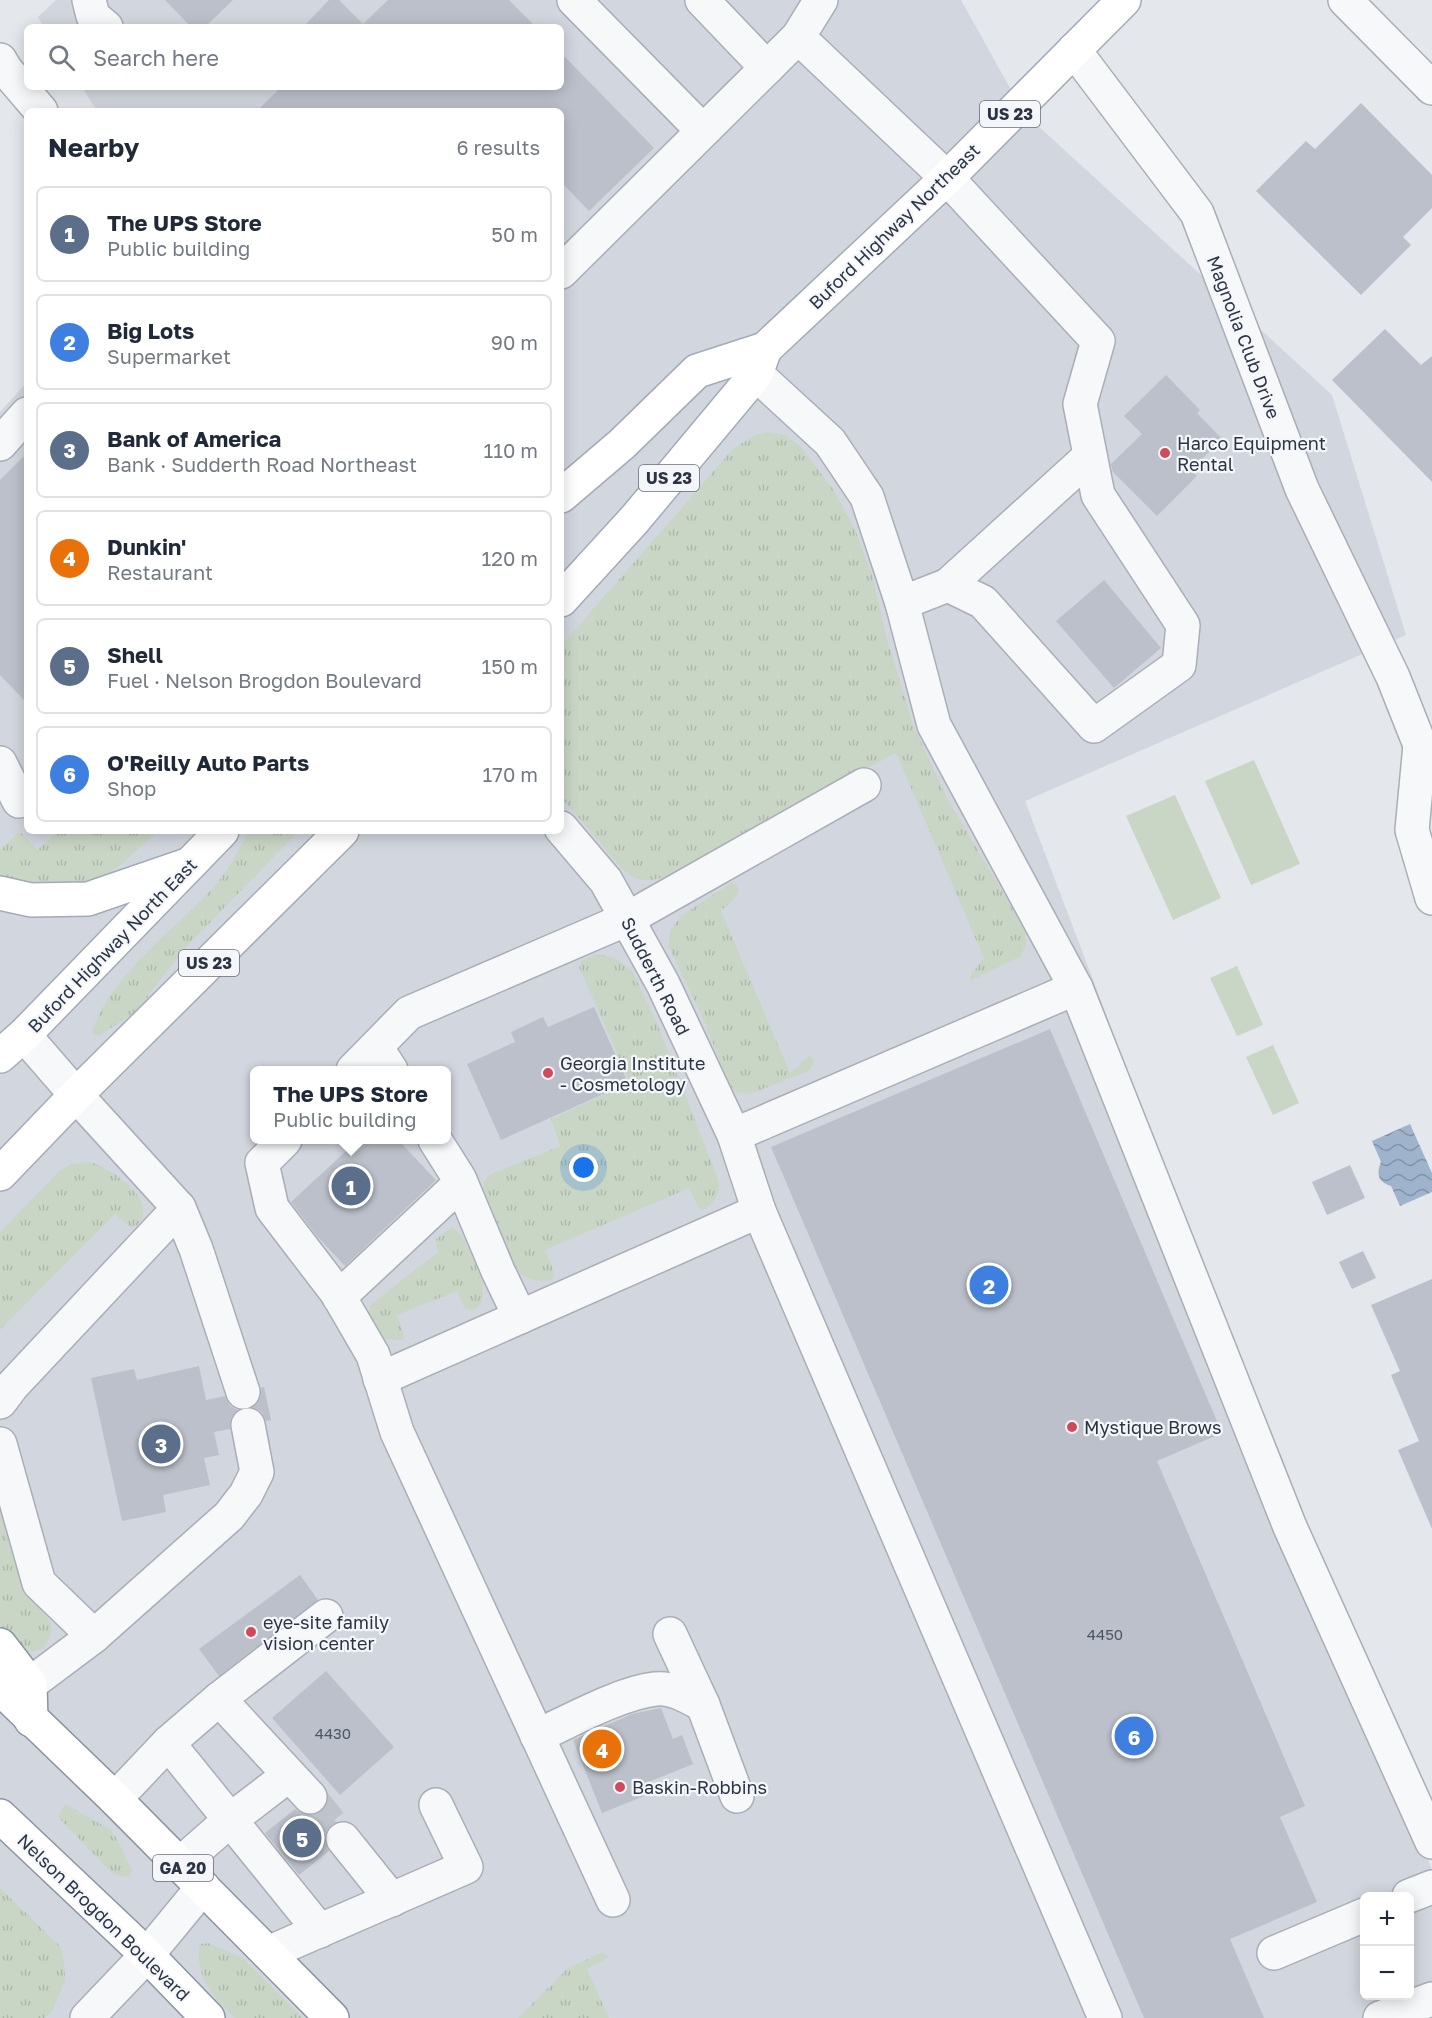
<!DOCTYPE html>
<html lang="en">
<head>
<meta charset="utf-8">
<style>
	body { margin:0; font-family:"Golos Text",sans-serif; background:#f2f2f3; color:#1f2937 }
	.controls { position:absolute; right:18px; bottom:18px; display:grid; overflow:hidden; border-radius:9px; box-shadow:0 3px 15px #0003 }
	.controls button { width:54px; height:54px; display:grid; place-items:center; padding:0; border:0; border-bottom:2px solid #e0e1e3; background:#fff; color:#1f2937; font:30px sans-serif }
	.you { position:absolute; left:584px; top:1168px; width:21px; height:21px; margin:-15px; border:4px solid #fff; border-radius:50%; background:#1a73e8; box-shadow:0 0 0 9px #1a73e833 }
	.badge { display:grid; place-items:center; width:39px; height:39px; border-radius:50%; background:#d04a5b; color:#fff; font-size:20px; font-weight:700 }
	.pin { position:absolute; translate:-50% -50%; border:3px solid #fff; box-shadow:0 2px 6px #0006 }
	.popup { position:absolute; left:250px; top:1066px; width:201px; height:78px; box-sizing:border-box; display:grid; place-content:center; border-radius:9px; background:#fff; filter:drop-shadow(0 2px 4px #0005); font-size:20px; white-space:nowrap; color:#747a83 }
	.popup b { font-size:22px; color:#1f2937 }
	.popup::after { content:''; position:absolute; left:50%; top:100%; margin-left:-12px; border:12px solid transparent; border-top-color:#fff }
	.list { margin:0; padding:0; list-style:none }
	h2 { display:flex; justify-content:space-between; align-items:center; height:78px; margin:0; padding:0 24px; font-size:26px }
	h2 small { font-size:20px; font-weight:400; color:#747a83 }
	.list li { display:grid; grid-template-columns:39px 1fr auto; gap:18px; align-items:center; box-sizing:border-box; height:96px; margin:0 12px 12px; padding:0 12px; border:2px solid #e0e1e3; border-radius:9px }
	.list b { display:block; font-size:22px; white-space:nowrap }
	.list p { margin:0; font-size:20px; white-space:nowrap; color:#747a83 }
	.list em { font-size:20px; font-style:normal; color:#747a83 }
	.icon { flex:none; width:33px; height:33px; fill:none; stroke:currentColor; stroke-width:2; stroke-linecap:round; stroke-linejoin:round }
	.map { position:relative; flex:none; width:1432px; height:2018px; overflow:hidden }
	.search { position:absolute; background:#fff; box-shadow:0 3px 15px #0003; left:24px; top:24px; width:540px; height:66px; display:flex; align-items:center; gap:15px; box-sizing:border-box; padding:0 21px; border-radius:9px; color:#747a83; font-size:22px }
	.panel { position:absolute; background:#fff; box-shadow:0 3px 15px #0003; left:24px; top:108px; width:540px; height:726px; border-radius:9px }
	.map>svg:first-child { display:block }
</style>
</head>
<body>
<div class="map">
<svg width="1432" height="2018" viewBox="0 0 1432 2018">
	<defs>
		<pattern id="grass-tufts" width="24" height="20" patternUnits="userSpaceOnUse" patternTransform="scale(1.5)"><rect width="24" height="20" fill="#c9d6c5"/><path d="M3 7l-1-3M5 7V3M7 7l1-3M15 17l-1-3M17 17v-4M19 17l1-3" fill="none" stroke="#adb8ab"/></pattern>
		<pattern id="water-waves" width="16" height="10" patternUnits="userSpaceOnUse" patternTransform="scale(1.5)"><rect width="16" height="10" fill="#9fb4cc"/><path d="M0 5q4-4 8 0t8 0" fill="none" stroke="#8293a7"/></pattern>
	</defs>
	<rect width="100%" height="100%" fill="#e4e7ec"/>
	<path fill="#d2d6de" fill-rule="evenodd" d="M 56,0 L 961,0 L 1024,113 L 1332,395 L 1406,635 L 1025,801 L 1432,1870 L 1432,2018 L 0,2018 L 0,412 L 27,382 L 27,831 L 561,831 L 561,111 L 97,111 L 82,87 L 561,87 L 561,27 L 44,27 L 38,17 ZM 255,1070 L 447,1070 L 447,1140 L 255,1140 ZM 1364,1896 L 1410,1896 L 1410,1996 L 1364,1996 Z"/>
	<g fill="url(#grass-tufts)">
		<path d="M 770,432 L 785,435 L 800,446 L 835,492 L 856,532 L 872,575 L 887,639 L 913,725 L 947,798 L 1026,932 L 1026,945 L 1021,956 L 972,980 L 970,979 L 970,976 L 984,958 L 896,753 L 664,877 C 648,882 637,882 624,871 L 561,797 L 561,646 L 733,449 L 755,435 Z"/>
		<polygon points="58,831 158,831 122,864 96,882 62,892 0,879 0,850 18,833 21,833 38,850"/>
		<path d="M 250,831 L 299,831 L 187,946 L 153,989 L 142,1007 L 99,1036 L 94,1035 L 92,1032 C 109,977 173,931 212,889 C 227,873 238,850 250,831 Z"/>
		<path d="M 731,883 C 750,889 728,904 721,911 L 790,1073 L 810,1055 L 814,1061 L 810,1070 L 750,1094 L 736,1092 L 729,1084 L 702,1016 L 672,954 L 669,946 L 669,938 L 671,929 L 681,916 Z"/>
		<path d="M 594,955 L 604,955 L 616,959 L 632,971 L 657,1023 L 719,1182 C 719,1194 714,1206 702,1210 L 698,1207 L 689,1188 L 545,1250 C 548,1259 557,1270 552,1280 C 539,1282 529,1280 519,1273 C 511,1255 482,1202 484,1185 C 484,1179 487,1177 491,1174 L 560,1146 L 551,1119 L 630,1083 L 579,967 L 581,961 Z"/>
		<path d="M 89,1162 C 108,1166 154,1197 141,1220 C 138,1226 135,1227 130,1227 L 115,1214 L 0,1330 L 0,1232 L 60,1170 L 72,1164 Z"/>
		<polygon points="452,1227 462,1235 483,1281 483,1295 481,1303 475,1310 465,1309 457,1291 397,1315 404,1334 403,1340 383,1339 368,1315 370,1305 438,1252 436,1239"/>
		<polygon points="0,1508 10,1550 39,1606 51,1622 51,1633 47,1643 42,1649 32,1652 22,1651 0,1636"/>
		<polygon points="65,1804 111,1830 117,1839 132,1870 129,1876 123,1877 111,1872 58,1817"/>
		<polygon points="0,1888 61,1947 65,1969 65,1980 53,2010 45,2018 0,2018"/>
		<path d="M 208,1943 L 243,1958 L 303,2018 L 235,2018 C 213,1998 194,1975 200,1944 Z"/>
		<polygon points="601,1953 606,1954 609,1957 587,1969 609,2018 518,2018 568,1968"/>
	</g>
	<g fill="#c9d6c5">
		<polygon points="1254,760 1300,864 1251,885 1205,781"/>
		<polygon points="1175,795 1221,898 1173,920 1126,816"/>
		<polygon points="1237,966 1263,1025 1237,1036 1210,978"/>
		<polygon points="1273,1045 1299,1103 1273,1115 1246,1057"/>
	</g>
	<path fill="url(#water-waves)" d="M 1410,1124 L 1432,1173 L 1432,1192 L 1400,1206 L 1391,1186 C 1378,1182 1376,1174 1381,1162 L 1372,1141 Z"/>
	<g fill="#bbc0ca">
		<polygon points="165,0 233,0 205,27 191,27"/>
		<polygon points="329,0 339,0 363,24 388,0 509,0 536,27 303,27"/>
		<polygon points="561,53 654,148 589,211 561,182 561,111 257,111 281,87 561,87"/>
		<polygon points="1361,103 1432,175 1432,208 1403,237 1411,245 1361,295 1256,191 1306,141 1315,149"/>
		<polygon points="1385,329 1421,365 1432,356 1432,482 1332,380"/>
		<polygon points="1166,375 1200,410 1197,413 1222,439 1191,470 1197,476 1157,516 1113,472 1111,464 1142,434 1124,416"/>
		<polygon points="27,453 27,703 0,675 0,480"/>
		<polygon points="1104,580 1161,648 1114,688 1056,621"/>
		<polygon points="594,1007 628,1083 501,1140 467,1064 515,1042 511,1032 543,1017 548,1027"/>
		<polygon points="1050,1029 1222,1433 1157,1461 1305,1806 1280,1817 1317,1902 1230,1939 1264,2018 1144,2018 771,1147"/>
		<polygon points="358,1140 398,1140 436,1180 345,1266 317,1236 291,1202"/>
		<polygon points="1350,1165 1365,1198 1327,1215 1312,1182"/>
		<polygon points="1363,1251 1376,1278 1352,1289 1339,1262"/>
		<polygon points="1432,1279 1432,1529 1398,1450 1419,1441 1391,1375 1400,1371 1371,1305"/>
		<polygon points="199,1366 206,1400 225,1396 230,1406 238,1410 231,1418 230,1429 214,1432 219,1455 204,1458 210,1485 163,1495 166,1512 122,1521 91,1378 134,1369 137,1380"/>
		<polygon points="264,1387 271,1420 266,1421 262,1412 253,1407 261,1396 261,1388"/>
		<polygon points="300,1575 318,1600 219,1676 199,1649"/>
		<polygon points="326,1671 394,1747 340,1795 272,1718"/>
		<polygon points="661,1708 673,1739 682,1735 693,1764 639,1786 644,1796 602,1813 573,1740 632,1714"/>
		<polygon points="324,1808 336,1822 331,1825 325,1833 325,1842 329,1851 299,1875 265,1833 295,1809 304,1815 314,1815"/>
	</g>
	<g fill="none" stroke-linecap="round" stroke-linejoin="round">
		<polyline stroke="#bfc3cb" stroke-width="33" stroke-dasharray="33 16" stroke-linecap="butt" points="310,1797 343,1839"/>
		<g stroke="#a9aeb7" stroke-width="36">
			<g id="minor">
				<polyline points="89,0 93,16 106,27"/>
				<polyline points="574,0 703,131"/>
				<polyline points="702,0 767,68"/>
				<polyline points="821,0 798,37 947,178 1098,341 1080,404 1098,495 1183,625 1179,665 1094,726 983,602 948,585 902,603"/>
				<polyline points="1345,0 1432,88"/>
				<polyline points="1074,50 1197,213 1302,489 1393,677 1420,745 1432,768"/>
				<polyline points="0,60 6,70 41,111"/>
				<polyline points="561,272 798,37"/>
				<polyline points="0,444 27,414"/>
				<polyline points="948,585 1090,456"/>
				<polyline points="1420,745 1412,830 1432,898"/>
				<polyline points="0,763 19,801"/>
				<polyline points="1076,988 1290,1527 1432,1842"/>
				<polyline points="24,1035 76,1095 179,1208 196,1249 243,1392"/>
				<polyline points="376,1047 391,1070"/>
				<polyline points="353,1070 409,1013 627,919 864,785"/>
				<polyline points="734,1135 1076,988 934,725 902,603 867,497 830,442 756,374"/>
				<polyline points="285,1140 262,1163 272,1208 337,1293 373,1355 397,1432 613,1900"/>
				<polyline points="759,1211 1105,2018"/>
				<polyline points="339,1297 461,1183"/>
				<polyline points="520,1317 759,1211 734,1135 663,984 606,881 561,828"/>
				<polyline points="380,1379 520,1317 498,1271 459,1178 435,1140"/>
				<polyline points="0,1402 12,1386 179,1208"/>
				<polyline points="0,1444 39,1583 94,1636 30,1684"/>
				<polyline points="670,1634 703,1705 737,1796"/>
				<polyline points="94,1636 229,1516 246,1494 257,1472 248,1425"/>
				<path d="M 537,1736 C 570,1721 620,1693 655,1689 C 672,1687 689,1697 703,1705"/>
				<polyline points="168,1743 219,1699"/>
				<polyline points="310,1797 219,1699 326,1616"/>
				<polyline points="115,1799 168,1743 320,1931"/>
				<polyline points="343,1839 392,1900"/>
				<polyline points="180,1864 230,1820 289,1775"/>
				<polyline points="1409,1896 1432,1887"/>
				<polyline points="268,1953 466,1867 436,1805"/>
				<polyline points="1274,1953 1364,1915"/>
				<polyline points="87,2018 147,1955 203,1887"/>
				<polyline points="1380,2018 1432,1999"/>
			</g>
		</g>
		<g stroke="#a3abb8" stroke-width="36">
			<g id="major">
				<polyline points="561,496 622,444 697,371 765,349 947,178 1124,0"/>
				<polyline points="561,600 635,519 756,374 765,349"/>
				<polyline points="0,893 31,900 88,899 187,865"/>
				<polyline points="0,1056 24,1035 222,831"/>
				<polyline points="0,1174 76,1095 342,831"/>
			</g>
		</g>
		<g stroke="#8b94a3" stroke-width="36">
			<g id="highway">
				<polyline points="0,1645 30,1684 31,1720"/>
				<polyline points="0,1688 115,1799 332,2018"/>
				<polyline points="0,1816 147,1955 208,2018"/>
			</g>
		</g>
		<use href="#minor" stroke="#f7f8fa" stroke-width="33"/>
		<use href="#major" stroke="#fff" stroke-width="33"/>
		<use href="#highway" stroke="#fff" stroke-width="33"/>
	</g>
	<g fill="#d04a5b" stroke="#f4f6f9" stroke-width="2">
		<circle cx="1165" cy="453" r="6"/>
		<circle cx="548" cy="1073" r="6"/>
		<circle cx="1072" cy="1427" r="6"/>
		<circle cx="251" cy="1632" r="6"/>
		<circle cx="620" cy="1787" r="6"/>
	</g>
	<g text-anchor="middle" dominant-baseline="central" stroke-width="4.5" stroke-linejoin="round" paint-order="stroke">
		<g font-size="15" fill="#4f5766">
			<text x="1105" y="1634">4450</text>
			<text x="333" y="1733">4430</text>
		</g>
		<g fill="#f4f6f9" stroke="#676e7b" stroke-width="1.5">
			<rect x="980" y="101" width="60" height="26" rx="4.5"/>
			<rect x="639" y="465" width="60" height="26" rx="4.5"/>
			<rect x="179" y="950" width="60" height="26" rx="4.5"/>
			<rect x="153" y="1855" width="60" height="26" rx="4.5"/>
		</g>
		<g font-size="16" font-weight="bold" fill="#2b3445">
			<text x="1010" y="114">US 23</text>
			<text x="669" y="478">US 23</text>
			<text x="209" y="963">US 23</text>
			<text x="183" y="1868">GA 20</text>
		</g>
		<g font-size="18" fill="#2b3445" stroke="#f4f6f9">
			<text transform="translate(894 226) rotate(-44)">Buford Highway Northeast</text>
			<text transform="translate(1244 337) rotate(69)">Magnolia Club Drive</text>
			<text transform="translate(112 945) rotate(-46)">Buford Highway North East</text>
			<text transform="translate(656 976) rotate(63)">Sudderth Road</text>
			<text transform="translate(104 1917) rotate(44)">Nelson Brogdon Boulevard</text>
		</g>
		<g font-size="18" fill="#2b3445" stroke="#f4f6f9" text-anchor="start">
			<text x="1177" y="443">Harco Equipment<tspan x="1177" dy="21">Rental</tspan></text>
			<text x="560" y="1063">Georgia Institute<tspan x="560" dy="21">- Cosmetology</tspan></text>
			<text x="1084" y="1427">Mystique Brows</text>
			<text x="263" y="1622">eye-site family<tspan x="263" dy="21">vision center</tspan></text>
			<text x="632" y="1787">Baskin-Robbins</text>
		</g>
	</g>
</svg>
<div class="controls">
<button>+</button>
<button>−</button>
</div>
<div class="you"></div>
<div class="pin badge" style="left:351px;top:1186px;background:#5c6f8a">1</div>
<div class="popup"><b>The UPS Store</b>Public building</div>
<div class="pin badge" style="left:989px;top:1285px;background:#3f7fe0">2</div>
<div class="pin badge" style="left:161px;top:1444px;background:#5c6f8a">3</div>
<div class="pin badge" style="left:602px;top:1749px;background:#e8710a">4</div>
<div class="pin badge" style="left:302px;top:1838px;background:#5c6f8a">5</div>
<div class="pin badge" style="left:1134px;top:1736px;background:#3f7fe0">6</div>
<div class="search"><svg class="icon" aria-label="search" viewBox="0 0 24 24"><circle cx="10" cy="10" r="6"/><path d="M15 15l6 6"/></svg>Search here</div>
<section class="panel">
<h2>Nearby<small>6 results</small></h2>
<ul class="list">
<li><span class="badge" style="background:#5c6f8a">1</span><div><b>The UPS Store</b><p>Public building</p></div><em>50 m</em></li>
<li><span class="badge" style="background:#3f7fe0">2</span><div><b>Big Lots</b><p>Supermarket</p></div><em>90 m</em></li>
<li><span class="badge" style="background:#5c6f8a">3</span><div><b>Bank of America</b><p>Bank · Sudderth Road Northeast</p></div><em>110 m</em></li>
<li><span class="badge" style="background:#e8710a">4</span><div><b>Dunkin'</b><p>Restaurant</p></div><em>120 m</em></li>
<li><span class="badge" style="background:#5c6f8a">5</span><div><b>Shell</b><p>Fuel · Nelson Brogdon Boulevard</p></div><em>150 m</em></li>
<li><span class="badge" style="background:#3f7fe0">6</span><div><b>O'Reilly Auto Parts</b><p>Shop</p></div><em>170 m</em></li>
</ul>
</section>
</div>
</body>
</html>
